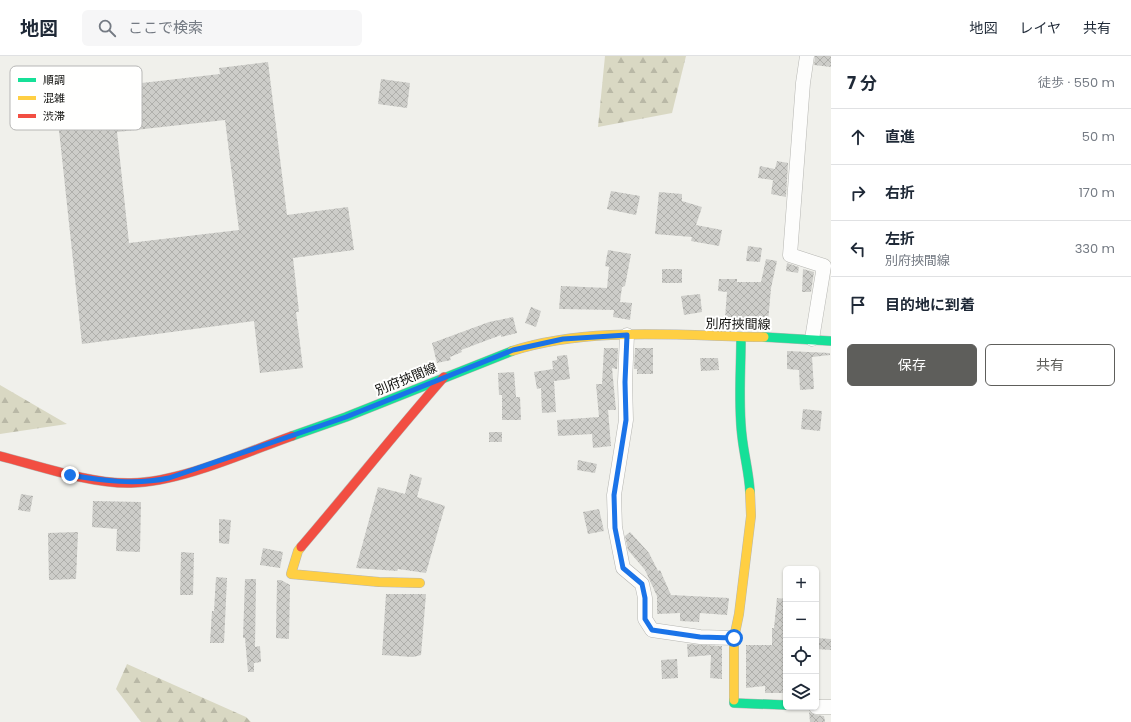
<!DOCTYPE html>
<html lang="ja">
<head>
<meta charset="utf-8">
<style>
	body { margin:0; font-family:Poppins,"Noto Sans JP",sans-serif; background:#f6f6f7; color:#1f2937 }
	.controls { position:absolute; right:12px; bottom:12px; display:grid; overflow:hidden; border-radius:6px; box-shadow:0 1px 3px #0004 }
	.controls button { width:36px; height:36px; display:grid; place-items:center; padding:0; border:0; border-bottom:1px solid #e0e1e3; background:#fff; color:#1f2937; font:20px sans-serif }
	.stop { position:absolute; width:12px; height:12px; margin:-9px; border:3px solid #1a73e8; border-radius:50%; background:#fff }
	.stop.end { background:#1a73e8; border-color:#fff; box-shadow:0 1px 4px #0008 }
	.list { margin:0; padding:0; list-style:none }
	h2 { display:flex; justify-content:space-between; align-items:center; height:52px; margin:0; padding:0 16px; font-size:17px }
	h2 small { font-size:13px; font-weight:400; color:#747a83 }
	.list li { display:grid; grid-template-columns:26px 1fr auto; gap:12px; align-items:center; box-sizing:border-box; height:56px; padding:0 16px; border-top:1px solid #e0e1e3 }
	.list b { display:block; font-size:15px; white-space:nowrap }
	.list p { margin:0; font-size:13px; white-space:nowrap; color:#747a83 }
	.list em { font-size:13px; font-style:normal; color:#747a83 }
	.actions { display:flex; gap:8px; padding:12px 16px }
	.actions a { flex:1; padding:9px 0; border:1px solid #5e5e5b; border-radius:6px; text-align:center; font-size:14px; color:#5e5e5b }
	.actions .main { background:#5e5e5b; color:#fff }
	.icon { flex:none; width:22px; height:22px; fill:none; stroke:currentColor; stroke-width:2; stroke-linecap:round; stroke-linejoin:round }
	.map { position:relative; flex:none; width:831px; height:666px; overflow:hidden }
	header { display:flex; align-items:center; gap:24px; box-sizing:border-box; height:56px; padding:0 20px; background:#fff; border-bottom:1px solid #e0e1e3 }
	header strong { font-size:19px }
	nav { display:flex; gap:22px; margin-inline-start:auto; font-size:14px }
	.search { width:280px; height:36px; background:#f6f6f7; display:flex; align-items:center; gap:10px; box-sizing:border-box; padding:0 14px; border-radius:6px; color:#747a83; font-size:15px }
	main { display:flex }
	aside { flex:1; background:#fff }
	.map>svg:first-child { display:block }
</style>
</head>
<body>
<header>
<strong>地図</strong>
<div class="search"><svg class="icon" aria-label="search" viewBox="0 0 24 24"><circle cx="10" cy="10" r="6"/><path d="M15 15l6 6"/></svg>ここで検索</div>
<nav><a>地図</a><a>レイヤ</a><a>共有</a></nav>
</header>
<main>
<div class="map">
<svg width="831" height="666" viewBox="0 0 831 666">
	<defs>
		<pattern id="forest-firs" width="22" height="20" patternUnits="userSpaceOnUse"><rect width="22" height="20" fill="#d9d8c3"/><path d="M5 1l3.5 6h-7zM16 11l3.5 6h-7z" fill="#b9b8a6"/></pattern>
		<pattern id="building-cross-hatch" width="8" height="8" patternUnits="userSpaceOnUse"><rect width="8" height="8" fill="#cdcdc9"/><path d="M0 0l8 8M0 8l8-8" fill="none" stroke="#afafab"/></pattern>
	</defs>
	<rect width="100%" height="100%" fill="#f0f0eb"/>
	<g fill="url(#forest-firs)">
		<polygon points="605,0 686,0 672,57 598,71"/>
		<polygon points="0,329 67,368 0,378"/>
		<polygon points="127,608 246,661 251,666 141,666 116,633"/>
	</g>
	<g fill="url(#building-cross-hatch)" fill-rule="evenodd">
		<polygon points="815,0 831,0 831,11 814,9"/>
		<path d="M 268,6 L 287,159 L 348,151 L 354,194 L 293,202 L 299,256 L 296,256 L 303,312 L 260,317 L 254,265 L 82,288 L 55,37 L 220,18 L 219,12 ZM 225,64 L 239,174 L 129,187 L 117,76 Z"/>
		<polygon points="381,23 410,27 407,52 378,48"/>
		<polygon points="777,105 788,107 786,141 771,138 773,124 758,122 760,110 775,113"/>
		<polygon points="611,135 640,140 636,159 607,153"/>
		<polygon points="659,136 682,138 682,145 702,151 696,169 722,174 719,190 691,185 692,181 655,178"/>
		<polygon points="748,190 762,192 760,206 746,205"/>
		<polygon points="608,194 631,198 625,230 622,231 620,246 632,247 630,264 613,261 614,254 559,253 561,230 607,232 609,211 605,210"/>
		<polygon points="766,203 777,205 771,232 768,266 725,262 727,236 718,235 719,223 737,223 737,226 761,226"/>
		<polygon points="787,207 799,211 798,217 786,215"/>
		<rect x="662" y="213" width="20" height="14"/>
		<polygon points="803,213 814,216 811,236 802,236"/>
		<polygon points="700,238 702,256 684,259 681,240"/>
		<polygon points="531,251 541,255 536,271 525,267"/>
		<polygon points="513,261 517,277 501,281 501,279 461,294 462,296 450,301 451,304 437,307 432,287 489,266"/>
		<polygon points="604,292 618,292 617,313 612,312 616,354 608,354 611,390 593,392 592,378 558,380 557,364 599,361 596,328 602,328"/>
		<polygon points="635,292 653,292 653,318 637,318 637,313 634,313"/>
		<polygon points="787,295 830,297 830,299 812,301 814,333 800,334 799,314 787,313"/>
		<polygon points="567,299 570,323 554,325 556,356 542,357 541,332 537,333 534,316 553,313 552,305 557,304 557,300"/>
		<polygon points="700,302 718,302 719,314 701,315"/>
		<polygon points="514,316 516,341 520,341 521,364 502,364 502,339 499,339 498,317"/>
		<polygon points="803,353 822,355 820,375 801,373"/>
		<rect x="489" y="376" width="13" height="10"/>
		<polygon points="578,404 597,408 595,417 577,414"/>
		<polygon points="410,418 422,422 417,441 445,450 426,517 398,513 397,515 356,512 378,431 405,438"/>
		<polygon points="21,438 33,440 30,456 18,454"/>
		<polygon points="93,445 141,446 140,496 116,495 117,473 92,471"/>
		<polygon points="599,453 604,475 588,478 583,456"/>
		<polygon points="219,463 231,464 229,488 219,487"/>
		<polygon points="78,476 76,523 49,524 48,477"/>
		<polygon points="630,476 649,497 658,515 660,514 671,539 729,542 727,559 700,557 699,566 680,565 680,557 657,558 657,540 645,514 628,494 625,480"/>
		<polygon points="263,492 283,496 280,512 260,509"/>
		<polygon points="181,496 194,497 193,539 180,539"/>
		<polygon points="216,521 227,522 224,587 210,587 212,555 214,555"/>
		<polygon points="245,523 256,523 255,591 260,590 261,606 254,607 254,616 248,616 245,582 243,582"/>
		<polygon points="277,524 281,524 290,529 289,583 276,582"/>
		<polygon points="386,538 426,538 421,599 413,601 382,599"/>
		<polygon points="777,542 786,543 786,586 784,586 783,637 765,637 765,630 746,632 746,589 772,589 772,572 774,572"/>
		<polygon points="816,582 831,583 831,594 816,593"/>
		<polygon points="687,588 722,590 722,623 710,622 711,599 688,601"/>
		<polygon points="677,603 678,622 662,623 661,604"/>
		<polygon points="809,656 816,659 824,660 825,666 810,666"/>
	</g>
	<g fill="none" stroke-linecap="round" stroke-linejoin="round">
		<g stroke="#b6b6b2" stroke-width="15">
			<g id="street">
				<polyline points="807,0 803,27 790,199 824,210 812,283"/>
				<polyline points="627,279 625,326 626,364 614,439 615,471 623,512 642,528 645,542 645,563 652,574 700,581 734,582"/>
				<polyline points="816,651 831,651"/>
			</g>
		</g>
		<g stroke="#b6b6b2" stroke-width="10">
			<g id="fast">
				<path d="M 741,281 C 741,314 738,348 742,380 C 744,399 749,417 750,436"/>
				<polyline points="764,281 831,285"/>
				<polyline points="292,380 346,361 512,295"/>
				<polyline points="734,644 734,647 786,649"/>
			</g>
		</g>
		<g stroke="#b6b6b2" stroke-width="10">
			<g id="slow">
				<path d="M 512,295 C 589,270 683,280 764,281"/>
				<polyline points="301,491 298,495 291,518 379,526 420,527"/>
				<polyline points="734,644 734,582 739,558 751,460 750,436"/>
			</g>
		</g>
		<g stroke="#b6b6b2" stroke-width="10">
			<g id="jam">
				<path d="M 0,400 C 39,410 91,428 131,427 C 181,426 244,397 292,380"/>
				<path d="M 301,491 C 349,435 395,377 444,321"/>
			</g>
		</g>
		<use href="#street" stroke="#fdfdfc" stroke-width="14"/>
		<use href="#fast" stroke="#16e098" stroke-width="9"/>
		<use href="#slow" stroke="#ffcf43" stroke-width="9"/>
		<use href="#jam" stroke="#f24e42" stroke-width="9"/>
	</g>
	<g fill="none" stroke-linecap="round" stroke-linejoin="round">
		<path stroke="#1a73e8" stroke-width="5" d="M 70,419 C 104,425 136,429 169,422 L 346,361 L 513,294 L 563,283 L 627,279 L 625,326 L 626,364 L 614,439 L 615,472 L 623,512 L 642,528 L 645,542 L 645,563 L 652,574 L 700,581 L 734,582"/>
	</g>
	<g text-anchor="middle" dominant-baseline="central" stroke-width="4" stroke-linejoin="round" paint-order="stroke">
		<g font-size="13" fill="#10100d" stroke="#fffffe">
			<text transform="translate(738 268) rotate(1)">別府挾間線</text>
			<text transform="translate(406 323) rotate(-22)">別府挾間線</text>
		</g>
	</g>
	<rect x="10" y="10" width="132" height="64" rx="6" fill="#fffffe" stroke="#b7b7b6" stroke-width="1"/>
	<rect x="18" y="22" width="18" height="4" fill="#16e098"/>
	<rect x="18" y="40" width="18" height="4" fill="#ffcf43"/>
	<rect x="18" y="58" width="18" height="4" fill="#f24e42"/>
	<g font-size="11" fill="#10100d">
		<text x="43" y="28">順調</text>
		<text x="43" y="46">混雑</text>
		<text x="43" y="64">渋滞</text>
	</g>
</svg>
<div class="controls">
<button>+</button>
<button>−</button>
<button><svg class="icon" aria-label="locate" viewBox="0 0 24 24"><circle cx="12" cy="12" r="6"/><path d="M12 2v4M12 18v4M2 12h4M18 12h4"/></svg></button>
<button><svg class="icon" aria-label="layers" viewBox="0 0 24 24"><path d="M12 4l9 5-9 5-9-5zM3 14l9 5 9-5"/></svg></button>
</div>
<div class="stop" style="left:734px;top:582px"></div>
<div class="stop end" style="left:70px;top:419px"></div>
</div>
<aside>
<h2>7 分<small>徒歩 · 550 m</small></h2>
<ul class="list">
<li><svg class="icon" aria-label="ahead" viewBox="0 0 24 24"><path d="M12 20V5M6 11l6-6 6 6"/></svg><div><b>直進</b></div><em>50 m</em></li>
<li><svg class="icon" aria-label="right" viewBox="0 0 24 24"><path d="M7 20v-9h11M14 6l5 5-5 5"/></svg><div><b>右折</b></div><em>170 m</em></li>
<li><svg class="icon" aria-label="left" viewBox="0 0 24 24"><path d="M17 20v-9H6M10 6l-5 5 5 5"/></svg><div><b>左折</b><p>別府挾間線</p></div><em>330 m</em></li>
<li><svg class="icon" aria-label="arrive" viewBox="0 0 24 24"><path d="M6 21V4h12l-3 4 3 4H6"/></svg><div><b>目的地に到着</b></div></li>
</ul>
<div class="actions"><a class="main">保存</a><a>共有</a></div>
</aside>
</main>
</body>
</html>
